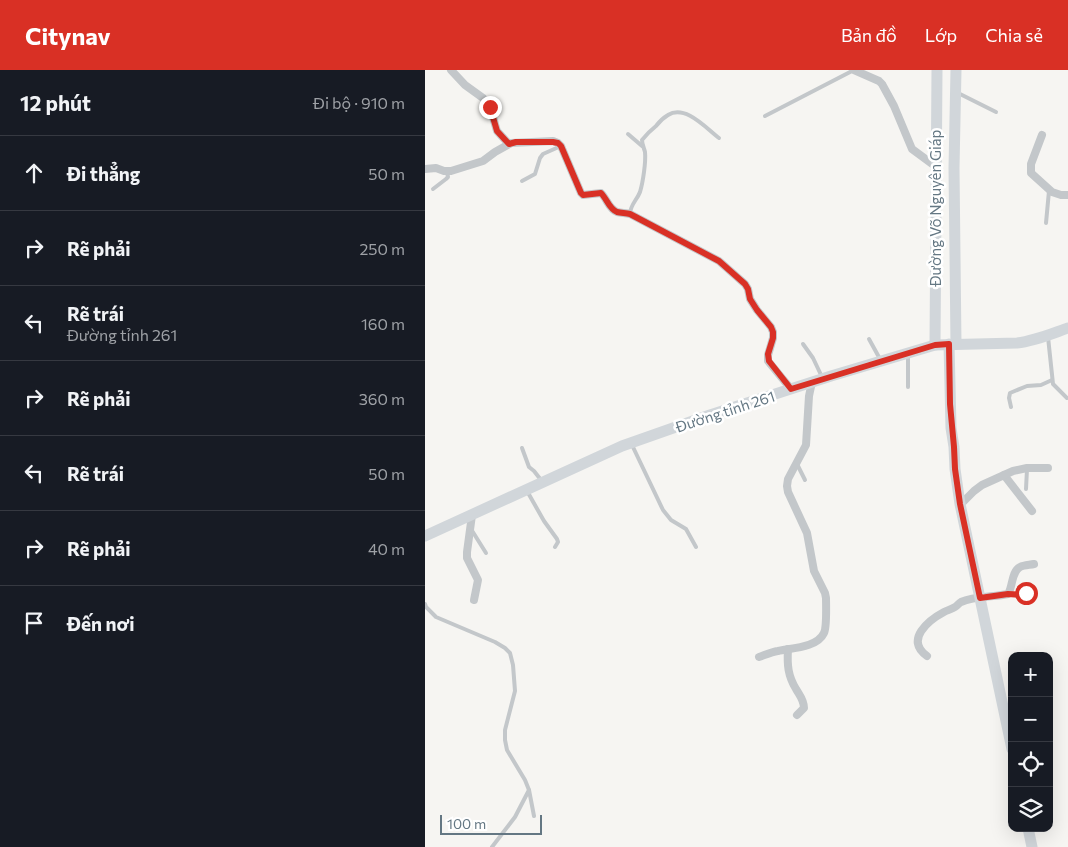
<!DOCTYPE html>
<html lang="vi">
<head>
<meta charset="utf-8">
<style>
	body { margin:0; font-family:Commissioner,sans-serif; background:#242831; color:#f1f3f6 }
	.controls { position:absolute; right:15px; bottom:15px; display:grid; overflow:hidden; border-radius:10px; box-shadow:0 5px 20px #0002 }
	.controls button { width:45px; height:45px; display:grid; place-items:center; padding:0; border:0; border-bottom:1px solid #363941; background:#171b24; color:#f1f3f6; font:25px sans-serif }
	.scale { position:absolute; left:15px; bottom:12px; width:102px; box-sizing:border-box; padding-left:5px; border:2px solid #647783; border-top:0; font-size:14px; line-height:18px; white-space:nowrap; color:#647783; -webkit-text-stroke:4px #fff; paint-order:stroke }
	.stop { position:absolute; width:15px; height:15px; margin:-11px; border:4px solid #d93025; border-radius:50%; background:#fff }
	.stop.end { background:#d93025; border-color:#fff; box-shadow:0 1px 5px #0008 }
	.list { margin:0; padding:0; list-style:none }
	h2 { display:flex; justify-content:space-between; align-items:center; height:65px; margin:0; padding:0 20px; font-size:21px }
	h2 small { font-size:16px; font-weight:400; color:#9ea1a6 }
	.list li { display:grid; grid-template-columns:32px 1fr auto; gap:15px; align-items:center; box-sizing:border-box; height:75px; padding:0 20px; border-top:1px solid #363941 }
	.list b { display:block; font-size:19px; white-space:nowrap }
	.list p { margin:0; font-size:16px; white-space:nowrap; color:#9ea1a6 }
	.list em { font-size:16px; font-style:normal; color:#9ea1a6 }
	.icon { flex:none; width:28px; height:28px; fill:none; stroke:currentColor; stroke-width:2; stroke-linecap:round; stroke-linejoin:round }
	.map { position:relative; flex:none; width:643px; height:777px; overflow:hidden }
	header { display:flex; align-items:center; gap:30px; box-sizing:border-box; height:70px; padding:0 25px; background:#d93025; color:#fff }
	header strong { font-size:24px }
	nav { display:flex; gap:28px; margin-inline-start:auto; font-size:18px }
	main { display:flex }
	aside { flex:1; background:#171b24 }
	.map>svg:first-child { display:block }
</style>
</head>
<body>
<header>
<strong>Citynav</strong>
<nav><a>Bản đồ</a><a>Lớp</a><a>Chia sẻ</a></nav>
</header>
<main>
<aside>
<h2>12 phút<small>Đi bộ · 910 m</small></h2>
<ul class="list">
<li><svg class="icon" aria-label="ahead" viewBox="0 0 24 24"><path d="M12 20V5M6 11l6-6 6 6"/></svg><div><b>Đi thẳng</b></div><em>50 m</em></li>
<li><svg class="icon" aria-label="right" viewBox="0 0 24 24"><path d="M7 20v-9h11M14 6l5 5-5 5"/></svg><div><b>Rẽ phải</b></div><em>250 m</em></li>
<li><svg class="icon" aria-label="left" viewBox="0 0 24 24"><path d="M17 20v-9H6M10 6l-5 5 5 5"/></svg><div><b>Rẽ trái</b><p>Đường tỉnh 261</p></div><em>160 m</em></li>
<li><svg class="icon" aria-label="right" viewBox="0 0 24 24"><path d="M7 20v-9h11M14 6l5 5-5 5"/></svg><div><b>Rẽ phải</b></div><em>360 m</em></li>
<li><svg class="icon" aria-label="left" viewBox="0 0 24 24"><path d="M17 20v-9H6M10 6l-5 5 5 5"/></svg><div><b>Rẽ trái</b></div><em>50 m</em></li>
<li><svg class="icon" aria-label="right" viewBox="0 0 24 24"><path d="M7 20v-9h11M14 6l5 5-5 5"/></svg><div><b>Rẽ phải</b></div><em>40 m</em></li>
<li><svg class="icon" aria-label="arrive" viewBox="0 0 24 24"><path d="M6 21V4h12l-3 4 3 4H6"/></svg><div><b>Đến nơi</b></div></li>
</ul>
</aside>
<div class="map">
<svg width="643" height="777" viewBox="0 0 643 777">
	<rect width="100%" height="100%" fill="#f6f5f2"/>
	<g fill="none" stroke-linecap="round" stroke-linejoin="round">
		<g stroke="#c3c7ca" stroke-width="4">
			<polyline points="533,23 571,42"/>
			<polyline points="340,46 429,0"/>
			<polyline points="203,64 217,76"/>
			<polyline points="97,111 110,104 115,88 118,84 136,76"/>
			<polyline points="8,119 21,109 23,107 22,102"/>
			<path d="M 205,144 C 205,135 212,130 215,122 C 218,112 221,92 220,82 C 219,78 217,74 217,70 C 221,65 226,60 231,56 C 234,52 238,48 243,45 C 260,34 281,58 294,68"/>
			<polyline points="621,153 624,121"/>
			<polyline points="623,267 628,314 642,328"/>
			<polyline points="444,269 455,289"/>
			<polyline points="378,274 388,288 397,307"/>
			<polyline points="483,284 483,317"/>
			<polyline points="586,337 584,328 585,323 602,316 616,315 627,310"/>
			<polyline points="207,375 238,440 246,450 261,459 271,477"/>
			<polyline points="97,378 104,397 109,401 116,410"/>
			<polyline points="372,394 380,410"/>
			<polyline points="601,419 602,399"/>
			<polyline points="102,421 119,451 132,469 133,472 130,477"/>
			<polyline points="46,459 61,483"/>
			<polyline points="583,524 600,524 604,514"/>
			<polyline points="0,534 1,537 11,547 70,572 80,578 85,583 88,595 90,621 80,660 80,670 82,680 100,710 104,720 109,746"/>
			<polyline points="67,777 90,747 104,720"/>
		</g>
		<g stroke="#c3c7ca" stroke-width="8">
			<polyline points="26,0 40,15 58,28 62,33 65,37 72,61 84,74"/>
			<polyline points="429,0 454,11 457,14 469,36 487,79 510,96"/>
			<polyline points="617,65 606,94 606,103 627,122 636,125 643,125"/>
			<path d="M 0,99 L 11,98 L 19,101 L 26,101 L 58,91 L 70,82 L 86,73 L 128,71 L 133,73 L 136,76 L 156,123 L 158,125 L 176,123 C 182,129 184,139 192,142 C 196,143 201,143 205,144 L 294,191 L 320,214 L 323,219 L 325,229 L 332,240 L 346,257 L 348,262 L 348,268 L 343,285 L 343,291 L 366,319"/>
			<polyline points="579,405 607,441"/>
			<polyline points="535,434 538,432 549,421 557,415 588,401 602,398 623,398"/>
			<polyline points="47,445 42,482 42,488 53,510 49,530"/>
			<path d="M 363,579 C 362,595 363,606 371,619 C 375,626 379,630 379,638 L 372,645"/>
			<path d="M 502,586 C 479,570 504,550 519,542 C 523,540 527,539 530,537 C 532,536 534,533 536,532 C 549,526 570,527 583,524 C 588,517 586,502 595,497 C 599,495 605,495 609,494"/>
			<path d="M 334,587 C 340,585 346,582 353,581 C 366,578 392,578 399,563 C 402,557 401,536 401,528 L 400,523 L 389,501 L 382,463 L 363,422 L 362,416 L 363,409 L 381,375 L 384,326 L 387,312"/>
		</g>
		<g stroke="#d1d6da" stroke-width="11">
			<polyline points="531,0 529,98 531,274"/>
			<polyline points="524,274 526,358 529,377 530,399 535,434 587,679"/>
			<polyline points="510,275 512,0"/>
			<path d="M 0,466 L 197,376 L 285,345 L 406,306 L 510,275 L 592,273 C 610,271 626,264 643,258"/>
			<polyline points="603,758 607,777"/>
		</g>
	</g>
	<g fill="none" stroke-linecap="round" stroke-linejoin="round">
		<path stroke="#d93025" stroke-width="6" d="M 65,37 L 72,61 L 84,74 L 91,72 L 128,72 L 133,73 L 136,76 L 156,123 L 158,125 L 176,123 C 182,129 184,139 192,142 C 196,143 201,143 205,144 L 294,191 L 320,214 L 323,219 L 325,229 L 332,240 L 346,257 L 348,262 L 348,268 L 343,284 L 344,291 L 366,319 L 510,275 L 524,274 L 525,334 L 529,377 L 530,399 L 535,434 L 555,528 L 583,524 L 599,525 L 601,523"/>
	</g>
	<g text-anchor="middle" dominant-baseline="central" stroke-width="5" stroke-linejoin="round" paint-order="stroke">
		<g font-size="15" fill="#647783" stroke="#fff">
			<text transform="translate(510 138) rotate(-90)">Đường Võ Nguyên Giáp</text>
			<text transform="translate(300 341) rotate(-18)">Đường tỉnh 261</text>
		</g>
	</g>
</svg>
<div class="controls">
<button>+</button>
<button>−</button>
<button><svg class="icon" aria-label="locate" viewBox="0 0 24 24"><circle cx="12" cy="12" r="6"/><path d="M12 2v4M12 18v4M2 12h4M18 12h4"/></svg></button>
<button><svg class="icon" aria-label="layers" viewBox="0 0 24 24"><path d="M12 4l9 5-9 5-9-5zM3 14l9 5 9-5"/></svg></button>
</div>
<div class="scale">100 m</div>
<div class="stop" style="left:601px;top:523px"></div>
<div class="stop end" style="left:65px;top:37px"></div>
</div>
</main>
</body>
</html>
